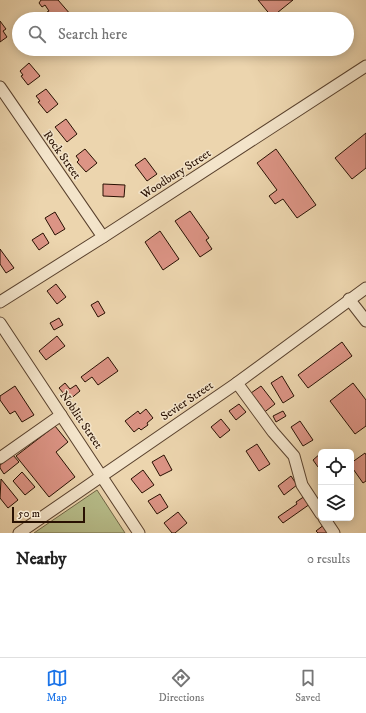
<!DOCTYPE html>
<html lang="en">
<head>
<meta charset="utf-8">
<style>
	body { margin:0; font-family:"IM FELL DW Pica",serif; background:#f2f2f2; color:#222 }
	.controls { position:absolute; right:12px; bottom:12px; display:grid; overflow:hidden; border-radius:6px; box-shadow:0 2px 10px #0003 }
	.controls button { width:36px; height:36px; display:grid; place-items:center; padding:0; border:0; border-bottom:1px solid #e0e0e0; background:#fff; color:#222; font:20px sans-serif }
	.scale { position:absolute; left:12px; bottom:10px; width:73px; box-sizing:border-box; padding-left:4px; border:2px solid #281002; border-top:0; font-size:11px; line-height:14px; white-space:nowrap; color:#281002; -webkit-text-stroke:3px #f3e4ca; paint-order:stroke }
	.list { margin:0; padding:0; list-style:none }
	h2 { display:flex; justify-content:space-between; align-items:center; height:52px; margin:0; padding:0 16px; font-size:17px }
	h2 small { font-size:13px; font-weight:400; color:#767676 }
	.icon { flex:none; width:22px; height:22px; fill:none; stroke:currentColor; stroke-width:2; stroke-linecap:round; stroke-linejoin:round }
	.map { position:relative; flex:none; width:366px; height:533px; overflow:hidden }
	.search { position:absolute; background:#fff; box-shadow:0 2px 10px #0003; left:12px; right:12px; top:12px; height:44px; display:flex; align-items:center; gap:10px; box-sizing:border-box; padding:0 14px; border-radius:22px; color:#767676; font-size:15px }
	.sheet { height:124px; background:#fff }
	nav { display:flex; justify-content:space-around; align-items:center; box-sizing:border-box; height:56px; border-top:1px solid #e0e0e0; background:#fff; font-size:11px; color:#767676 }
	nav a { display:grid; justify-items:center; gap:2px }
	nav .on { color:#1a73e8 }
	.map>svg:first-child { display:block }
</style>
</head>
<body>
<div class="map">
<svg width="366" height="533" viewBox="0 0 366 533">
	<rect width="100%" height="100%" fill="#ecd5ae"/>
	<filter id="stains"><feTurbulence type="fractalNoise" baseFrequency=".005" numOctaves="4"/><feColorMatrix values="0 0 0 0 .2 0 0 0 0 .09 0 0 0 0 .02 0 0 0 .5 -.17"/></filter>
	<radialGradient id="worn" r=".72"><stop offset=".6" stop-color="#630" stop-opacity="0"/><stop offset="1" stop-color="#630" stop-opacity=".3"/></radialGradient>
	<polygon fill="#b7bd8a" stroke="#706646" points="97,490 125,533 34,533"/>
	<g fill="#dc9485" stroke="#281002">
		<polygon points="41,0 58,0 71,15 66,19 53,19 47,12 49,11 45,5 42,7 39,3"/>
		<polygon points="258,0 293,0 272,17"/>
		<polygon points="0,21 6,29 3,31 7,37 0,42"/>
		<polygon points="29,63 40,76 28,85 21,76 23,75 20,71"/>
		<polygon points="46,89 58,104 47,113 38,102 40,101 36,96"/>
		<polygon points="66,119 77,134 67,142 55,127"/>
		<polygon points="366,133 366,168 352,179 335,158"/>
		<polygon points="85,149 97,163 86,172 77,162 79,160 76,156"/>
		<polygon points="276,149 316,205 297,218 283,199 275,204 269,196 277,190 257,163"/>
		<polygon points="145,158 157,174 147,181 135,165"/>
		<polygon points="103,184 125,185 124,197 103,196"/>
		<polygon points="190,211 209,238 206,240 212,249 200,257 175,221"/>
		<polygon points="55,212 65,229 55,235 45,218"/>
		<polygon points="160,231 179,259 163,270 145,242"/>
		<polygon points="43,233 49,243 39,250 32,240"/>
		<polygon points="0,249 14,268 6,273 0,264"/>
		<polygon points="56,284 66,297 57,304 47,291"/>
		<polygon points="98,301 105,313 98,317 91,305"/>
		<polygon points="59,318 63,325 54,330 50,323"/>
		<polygon points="57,336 65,346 46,360 39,351"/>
		<polygon points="342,342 352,356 308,388 298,375"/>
		<polygon points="108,357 118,371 98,385 92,377 85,382 81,377"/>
		<polygon points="282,376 294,396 283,403 271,383"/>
		<polygon points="65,383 70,389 76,385 80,391 69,400 59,388"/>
		<polygon points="353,383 366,400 366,426 355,434 330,401"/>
		<polygon points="15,386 34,415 22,422 15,411 10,414 0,400 0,396"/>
		<polygon points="261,386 275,404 262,414 258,409 262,407 251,393"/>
		<polygon points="239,404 246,412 236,420 229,411"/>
		<polygon points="146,409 153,418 147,423 148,425 141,430 139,428 134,432 125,421 138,411 140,414"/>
		<polygon points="283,411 286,416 276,422 273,416"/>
		<polygon points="221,419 230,430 220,438 211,427"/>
		<polygon points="300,421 313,440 303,446 291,427"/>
		<polygon points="55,426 68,442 56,452 75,477 49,497 16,456"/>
		<polygon points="257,444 270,464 259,471 246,451"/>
		<polygon points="321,453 321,465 318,467 313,460"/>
		<polygon points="365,453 366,455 366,481 363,483 351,466 351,463"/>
		<polygon points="13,455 19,462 4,474 0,468 0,465"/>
		<polygon points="164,455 172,470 160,476 152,462"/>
		<polygon points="143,470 154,485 142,493 131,479"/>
		<polygon points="22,472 35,487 25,495 13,481"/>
		<polygon points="291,476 297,485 284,495 278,486"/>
		<polygon points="1,479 18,500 8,508 0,498"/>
		<polygon points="160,494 168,507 157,514 148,501"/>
		<polygon points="305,496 310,504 283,523 278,517 297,504 296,502"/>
		<polygon points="178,512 187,523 175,533 172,533 164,523"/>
		<polygon points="325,524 331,533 318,533 316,531"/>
	</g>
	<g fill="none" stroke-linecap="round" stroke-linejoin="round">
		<g stroke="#59412d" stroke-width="13">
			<g id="street">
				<polyline points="0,87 103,237"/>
				<polyline points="349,299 366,321"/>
				<polyline points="0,302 103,237 366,66"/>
				<polyline points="0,323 139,533"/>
				<polyline points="237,383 273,432 294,456 302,485 321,514"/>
				<polyline points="0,458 61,415"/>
				<polyline points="324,518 334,533"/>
				<polyline points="19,533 237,383 366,288"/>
			</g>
		</g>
		<use href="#street" stroke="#f3e4ca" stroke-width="11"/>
	</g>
	<g text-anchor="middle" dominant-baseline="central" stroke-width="3" stroke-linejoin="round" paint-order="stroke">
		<g font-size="12" fill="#281002" stroke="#f3e4ca">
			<text transform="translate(62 155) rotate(55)">Rock Street</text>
			<text transform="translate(176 174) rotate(-33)">Woodbury Street</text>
			<text transform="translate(187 401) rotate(-34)">Sevier Street</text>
			<text transform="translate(81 420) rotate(56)">Noblitt Street</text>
		</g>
	</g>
	<rect width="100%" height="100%" filter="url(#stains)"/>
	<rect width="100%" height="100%" fill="url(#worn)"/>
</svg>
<div class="controls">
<button><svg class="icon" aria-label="locate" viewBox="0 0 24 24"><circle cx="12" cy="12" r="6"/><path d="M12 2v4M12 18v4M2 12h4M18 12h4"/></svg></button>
<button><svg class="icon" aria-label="layers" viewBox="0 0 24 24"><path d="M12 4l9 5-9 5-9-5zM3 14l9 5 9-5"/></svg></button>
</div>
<div class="scale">50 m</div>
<div class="search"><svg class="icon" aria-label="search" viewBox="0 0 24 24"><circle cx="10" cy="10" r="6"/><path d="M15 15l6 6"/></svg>Search here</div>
</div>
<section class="sheet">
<h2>Nearby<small>0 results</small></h2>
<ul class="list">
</ul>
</section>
<nav>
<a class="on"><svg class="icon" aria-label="map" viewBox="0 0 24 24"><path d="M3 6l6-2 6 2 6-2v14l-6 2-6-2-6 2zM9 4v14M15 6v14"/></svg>Map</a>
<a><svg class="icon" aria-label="directions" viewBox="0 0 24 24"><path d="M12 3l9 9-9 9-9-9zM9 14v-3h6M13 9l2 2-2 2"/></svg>Directions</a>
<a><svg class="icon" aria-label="saved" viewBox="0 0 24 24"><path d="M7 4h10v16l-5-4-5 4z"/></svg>Saved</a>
</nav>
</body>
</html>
